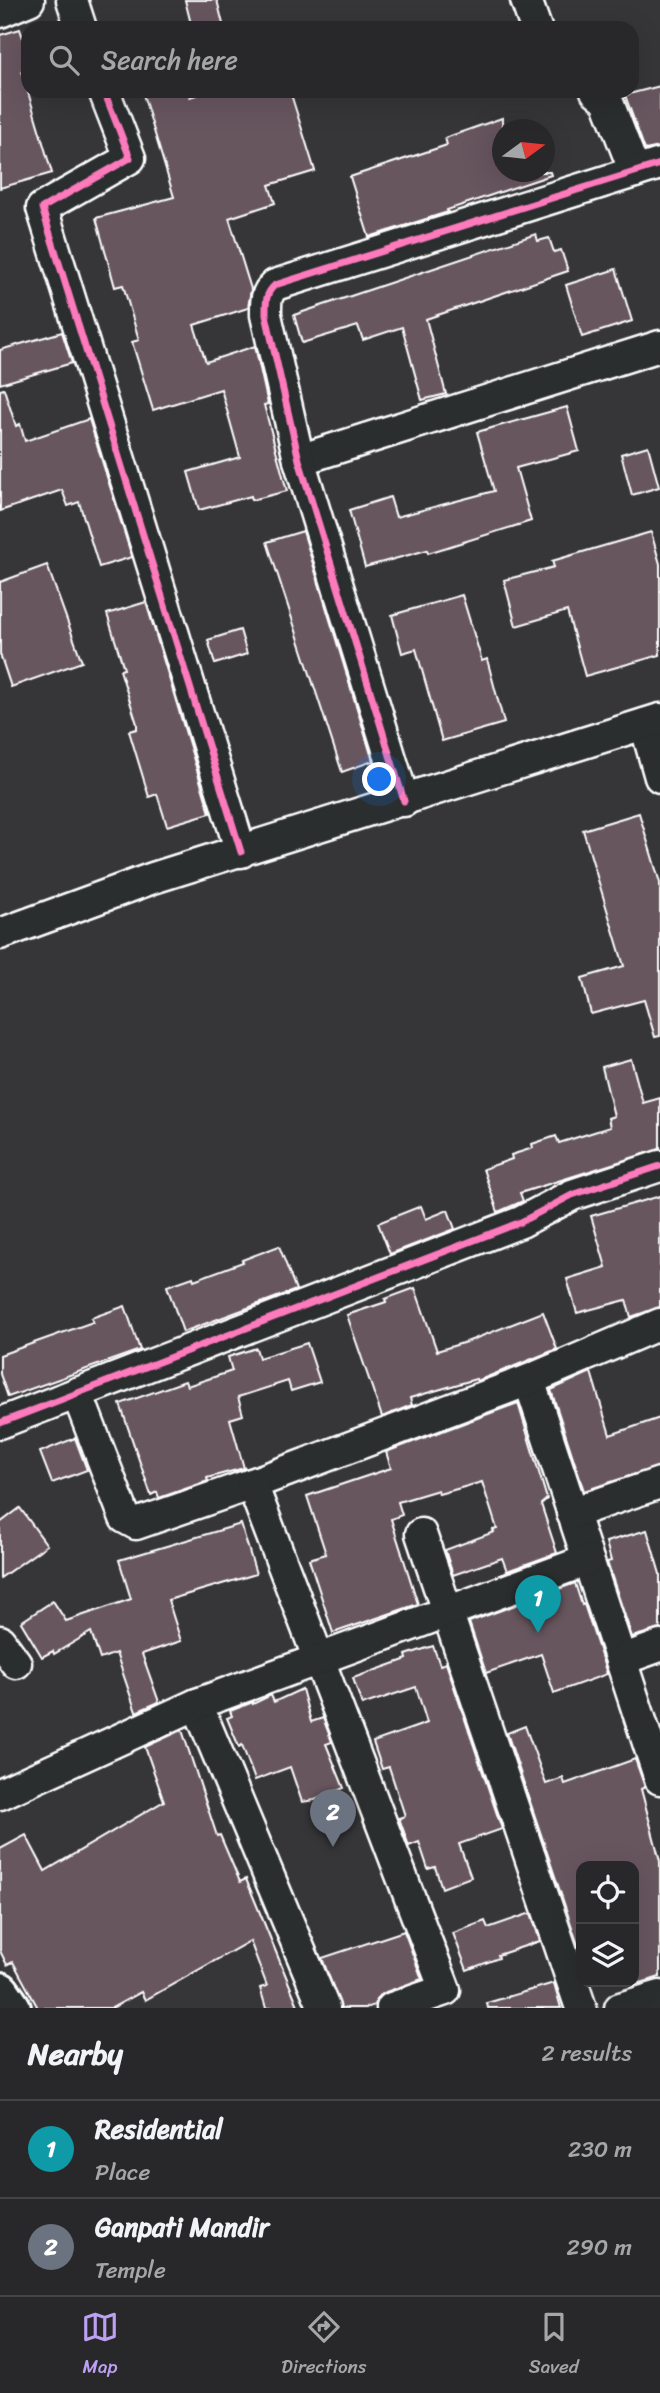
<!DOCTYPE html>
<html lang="en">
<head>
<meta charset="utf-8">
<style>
	body { margin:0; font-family:Sriracha,sans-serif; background:#343436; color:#f1f3f6 }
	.controls { position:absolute; right:21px; bottom:21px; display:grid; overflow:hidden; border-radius:14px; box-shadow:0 7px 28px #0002 }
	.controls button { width:63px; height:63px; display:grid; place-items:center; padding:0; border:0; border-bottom:2px solid #444447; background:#28282a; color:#f1f3f6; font:35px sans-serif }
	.compass { position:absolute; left:492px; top:119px; width:63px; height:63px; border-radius:50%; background:#28282a; box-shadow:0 7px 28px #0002; rotate:75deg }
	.you { position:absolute; left:380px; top:780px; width:24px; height:24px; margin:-18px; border:5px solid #fff; border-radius:50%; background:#1a73e8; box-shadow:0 0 0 10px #1a73e833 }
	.badge { display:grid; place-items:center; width:46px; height:46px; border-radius:50%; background:#bca0f2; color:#fff; font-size:23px; font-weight:700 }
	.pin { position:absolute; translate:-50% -58px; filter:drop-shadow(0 2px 4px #0008) }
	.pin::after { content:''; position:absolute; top:37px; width:24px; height:21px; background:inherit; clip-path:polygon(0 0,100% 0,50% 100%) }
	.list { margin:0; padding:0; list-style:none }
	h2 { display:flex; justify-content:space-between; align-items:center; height:91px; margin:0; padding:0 28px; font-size:30px }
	h2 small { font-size:23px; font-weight:400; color:#a5a6a8 }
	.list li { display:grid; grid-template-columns:46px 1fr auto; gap:21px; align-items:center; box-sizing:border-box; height:98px; padding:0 28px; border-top:2px solid #444447 }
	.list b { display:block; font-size:26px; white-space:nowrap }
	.list p { margin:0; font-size:23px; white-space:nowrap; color:#a5a6a8 }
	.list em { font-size:23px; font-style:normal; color:#a5a6a8 }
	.icon { flex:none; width:38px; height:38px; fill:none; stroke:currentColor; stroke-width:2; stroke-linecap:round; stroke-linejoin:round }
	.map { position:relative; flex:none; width:660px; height:2008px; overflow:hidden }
	.search { position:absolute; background:#28282a; box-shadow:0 7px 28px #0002; left:21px; right:21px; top:21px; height:77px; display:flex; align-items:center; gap:18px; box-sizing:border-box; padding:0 24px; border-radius:21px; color:#a5a6a8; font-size:26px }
	.sheet { height:287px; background:#28282a }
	nav { display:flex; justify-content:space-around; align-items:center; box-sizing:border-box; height:98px; border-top:2px solid #444447; background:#28282a; font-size:19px; color:#a5a6a8 }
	nav a { display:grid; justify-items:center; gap:4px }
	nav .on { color:#bca0f2 }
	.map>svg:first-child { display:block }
</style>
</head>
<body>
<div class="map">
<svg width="660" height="2008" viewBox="0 0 660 2008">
	<rect width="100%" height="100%" fill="#363538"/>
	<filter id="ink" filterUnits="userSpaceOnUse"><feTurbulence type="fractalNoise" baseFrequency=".0143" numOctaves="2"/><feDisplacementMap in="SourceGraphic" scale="14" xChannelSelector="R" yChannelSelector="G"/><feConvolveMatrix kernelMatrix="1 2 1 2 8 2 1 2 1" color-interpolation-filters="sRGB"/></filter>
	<g filter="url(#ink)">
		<g fill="#68565e" stroke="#fff" stroke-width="2">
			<polygon points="185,0 217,0 224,28 192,28"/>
			<polygon points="20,29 28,53 28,70 22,72 52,173 0,188 0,35"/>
			<polygon points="660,86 660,147 645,150 625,95"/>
			<polygon points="142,91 188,91 190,97 209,91 290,91 315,171 269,185 275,203 229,218 251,289 248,308 194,325 206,362 255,346 268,404 264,405 287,491 252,500 251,496 199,510 188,472 240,457 221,389 153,410 132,342 139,340 123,285 115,287 96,218 174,197"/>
			<polygon points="502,118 502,172 550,172 551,175 447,210 448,212 369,237 350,177 447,145 445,138"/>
			<polygon points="536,234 538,241 549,238 554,252 561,250 568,271 426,319 446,394 422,400 402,327 363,340 358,326 302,343 294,315"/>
			<polygon points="616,269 632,321 582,337 566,285"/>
			<polygon points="62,332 72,363 0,384 0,350"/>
			<polygon points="4,389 16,426 20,424 25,441 89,419 132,557 99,567 79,502 68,506 62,490 0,511 0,390"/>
			<polygon points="567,407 579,451 516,468 531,521 428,553 427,550 365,567 349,510 390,497 396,517 494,491 477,432"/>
			<polygon points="648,446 659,487 632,495 621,454"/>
			<polygon points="303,531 373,761 342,772 267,542"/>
			<polygon points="651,532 660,564 660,655 585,676 567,611 516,626 504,580 554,567 552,561"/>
			<polygon points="47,565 82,662 11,687 0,654 0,582"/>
			<polygon points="462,595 482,661 487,659 504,723 442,741 416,649 402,653 392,615"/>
			<polygon points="146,602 210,813 167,826 157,794 149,797 129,731 137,729 137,724 120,670 124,669 107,614"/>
			<polygon points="240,630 247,654 215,664 208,640"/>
			<polygon points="639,813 660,883 660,1036 655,1037 644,1000 591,1014 582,978 624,966 583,830"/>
			<polygon points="631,1059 643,1103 660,1098 660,1149 520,1193 523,1201 498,1212 483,1169 512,1159 511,1155 533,1148 532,1144 556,1136 559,1143 610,1127 608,1118 614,1116 602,1067"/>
			<polygon points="660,1196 660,1307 631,1317 626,1300 577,1313 567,1279 606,1267 591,1216"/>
			<polygon points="421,1206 426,1219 448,1210 455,1229 390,1254 378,1223"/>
			<polygon points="279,1246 296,1290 183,1332 167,1286 193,1277 194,1280 243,1262 242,1260"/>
			<polygon points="415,1288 437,1351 469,1341 543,1312 557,1349 477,1381 476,1379 410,1398 412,1405 382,1417 347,1315 386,1302 385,1299"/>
			<polygon points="125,1306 140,1350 8,1397 0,1374 0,1355 93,1322 91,1318"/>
			<polygon points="307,1343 320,1382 291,1391 288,1381 238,1397 243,1415 230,1419 244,1468 207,1478 208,1481 159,1498 157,1492 151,1495 120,1404 185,1381 187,1386 232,1371 228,1357 256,1348 259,1358"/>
			<polygon points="591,1372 610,1435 660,1418 660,1466 584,1491 551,1390"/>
			<polygon points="518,1403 547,1499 541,1504 557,1553 507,1571 502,1558 453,1575 445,1550 494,1532 493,1530 497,1529 482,1482 439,1494 438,1490 398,1502 402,1515 391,1519 418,1604 333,1633 309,1559 326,1554 307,1496 391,1468 386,1452"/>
			<polygon points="75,1438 87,1470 52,1483 40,1452"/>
			<polygon points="20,1508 47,1545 0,1578 0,1523"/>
			<polygon points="241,1524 256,1574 168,1600 181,1641 142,1654 159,1702 136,1712 116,1653 100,1659 91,1632 54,1654 53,1651 42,1657 21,1622 53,1601 66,1621 131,1599 119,1560"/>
			<polygon points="647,1530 660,1574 660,1629 632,1637 607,1562 611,1561 606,1542"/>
			<polygon points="575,1583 582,1605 584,1604 607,1674 554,1693 541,1654 486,1673 469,1622"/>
			<polygon points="433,1646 440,1665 446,1663 502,1829 459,1844 471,1877 442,1888 435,1867 428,1869 419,1842 409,1846 399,1818 405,1816 389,1767 382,1769 373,1742 427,1723 416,1687 362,1705 353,1678 407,1659 406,1655"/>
			<polygon points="302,1689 311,1722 323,1718 332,1742 326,1744 344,1788 315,1800 302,1802 290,1767 255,1780 242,1745 239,1747 227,1718 232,1716 230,1711 253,1702 253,1704 271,1695 274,1702"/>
			<polygon points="525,1726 546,1784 563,1778 565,1784 635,1759 645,1787 641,1789 660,1861 660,1977 634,1985 634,1866 581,1866 581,1948 579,1948 507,1733"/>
			<polygon points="182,1730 217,1836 220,1835 240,1882 246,1879 299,2008 266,2008 260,1988 267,1986 250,1941 145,2000 141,1992 112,2008 38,2008 13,1962 7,1965 0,1951 0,1849 26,1835 45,1871 164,1801 145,1747"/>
			<polygon points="531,1913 540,1941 498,1955 499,1958 467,1970 453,1933 485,1921 488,1928"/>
			<polygon points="404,1931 422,1979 386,1992 378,1997 375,2005 365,2008 341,2008 322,1958"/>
			<polygon points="554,1983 561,2008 488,2008 487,2003"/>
		</g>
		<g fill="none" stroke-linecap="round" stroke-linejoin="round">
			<g stroke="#fff" stroke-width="35">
				<g id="street">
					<polyline points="72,0 81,28"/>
					<polyline points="526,0 536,28"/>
					<polyline points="0,12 29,0"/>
					<polyline points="104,91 130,158 42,208 241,852"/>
					<polyline points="596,91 607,100 635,172"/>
					<polyline points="299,460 660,346"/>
					<polyline points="645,724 660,777"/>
					<path d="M 404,801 L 299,460 L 266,315 C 266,302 265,294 275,285 L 660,164"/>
					<polyline points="0,934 153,878 660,719"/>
					<polyline points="529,1380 660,1779"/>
					<polyline points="77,1393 125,1518 136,1524 252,1484 529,1380 660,1324"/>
					<polyline points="0,1423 521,1222 572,1195 660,1166"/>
					<polyline points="252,1484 445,1990 392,2008"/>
					<polyline points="572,1513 660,1483"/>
					<polyline points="421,1534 581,2008"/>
					<polyline points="0,1641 16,1663"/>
					<polyline points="621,1660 660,1646"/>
					<polyline points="197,1704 324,2008"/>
					<polyline points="0,1794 197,1704 588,1560"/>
					<polyline points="620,2008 660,1996"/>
				</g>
			</g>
			<g stroke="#fff" stroke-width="44">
				<polyline id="secondary" points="0,1992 11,2008"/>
			</g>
			<use href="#street" stroke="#2a2d2e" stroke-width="30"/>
			<use href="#secondary" stroke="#2a2d2e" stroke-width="38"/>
			<g stroke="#2a2d2e" stroke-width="11">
				<g id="cycleway">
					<polyline points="104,91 130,158 42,208 241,852"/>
					<path d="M 404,801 L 299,460 L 266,315 C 266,302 265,294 275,285 L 660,164"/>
					<polyline points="0,1423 521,1222 572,1195 660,1166"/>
				</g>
			</g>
			<use href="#cycleway" stroke="#fd7abc" stroke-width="7"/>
		</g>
	</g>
</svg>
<div class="controls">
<button><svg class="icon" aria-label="locate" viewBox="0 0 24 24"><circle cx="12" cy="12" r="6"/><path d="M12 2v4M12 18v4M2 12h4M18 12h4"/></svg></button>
<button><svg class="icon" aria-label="layers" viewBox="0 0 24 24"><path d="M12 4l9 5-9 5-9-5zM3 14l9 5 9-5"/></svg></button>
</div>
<svg class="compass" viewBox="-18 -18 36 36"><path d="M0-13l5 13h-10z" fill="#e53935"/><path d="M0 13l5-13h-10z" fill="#a5a6a8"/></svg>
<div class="you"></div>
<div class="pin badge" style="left:538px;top:1633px;background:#0f9aa8">1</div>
<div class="pin badge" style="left:333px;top:1847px;background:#6b7280">2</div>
<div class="search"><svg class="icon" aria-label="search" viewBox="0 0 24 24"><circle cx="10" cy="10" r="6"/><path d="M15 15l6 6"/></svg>Search here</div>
</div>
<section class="sheet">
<h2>Nearby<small>2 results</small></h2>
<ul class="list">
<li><span class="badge" style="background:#0f9aa8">1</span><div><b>Residential</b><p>Place</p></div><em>230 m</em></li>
<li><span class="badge" style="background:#6b7280">2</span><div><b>Ganpati Mandir</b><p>Temple</p></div><em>290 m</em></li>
</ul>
</section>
<nav>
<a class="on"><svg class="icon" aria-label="map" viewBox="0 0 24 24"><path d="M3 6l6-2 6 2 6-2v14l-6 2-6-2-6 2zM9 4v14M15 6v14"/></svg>Map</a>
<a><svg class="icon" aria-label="directions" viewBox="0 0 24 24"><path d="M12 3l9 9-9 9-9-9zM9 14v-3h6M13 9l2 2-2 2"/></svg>Directions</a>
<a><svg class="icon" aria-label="saved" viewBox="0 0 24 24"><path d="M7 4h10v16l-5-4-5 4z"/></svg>Saved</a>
</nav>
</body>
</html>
